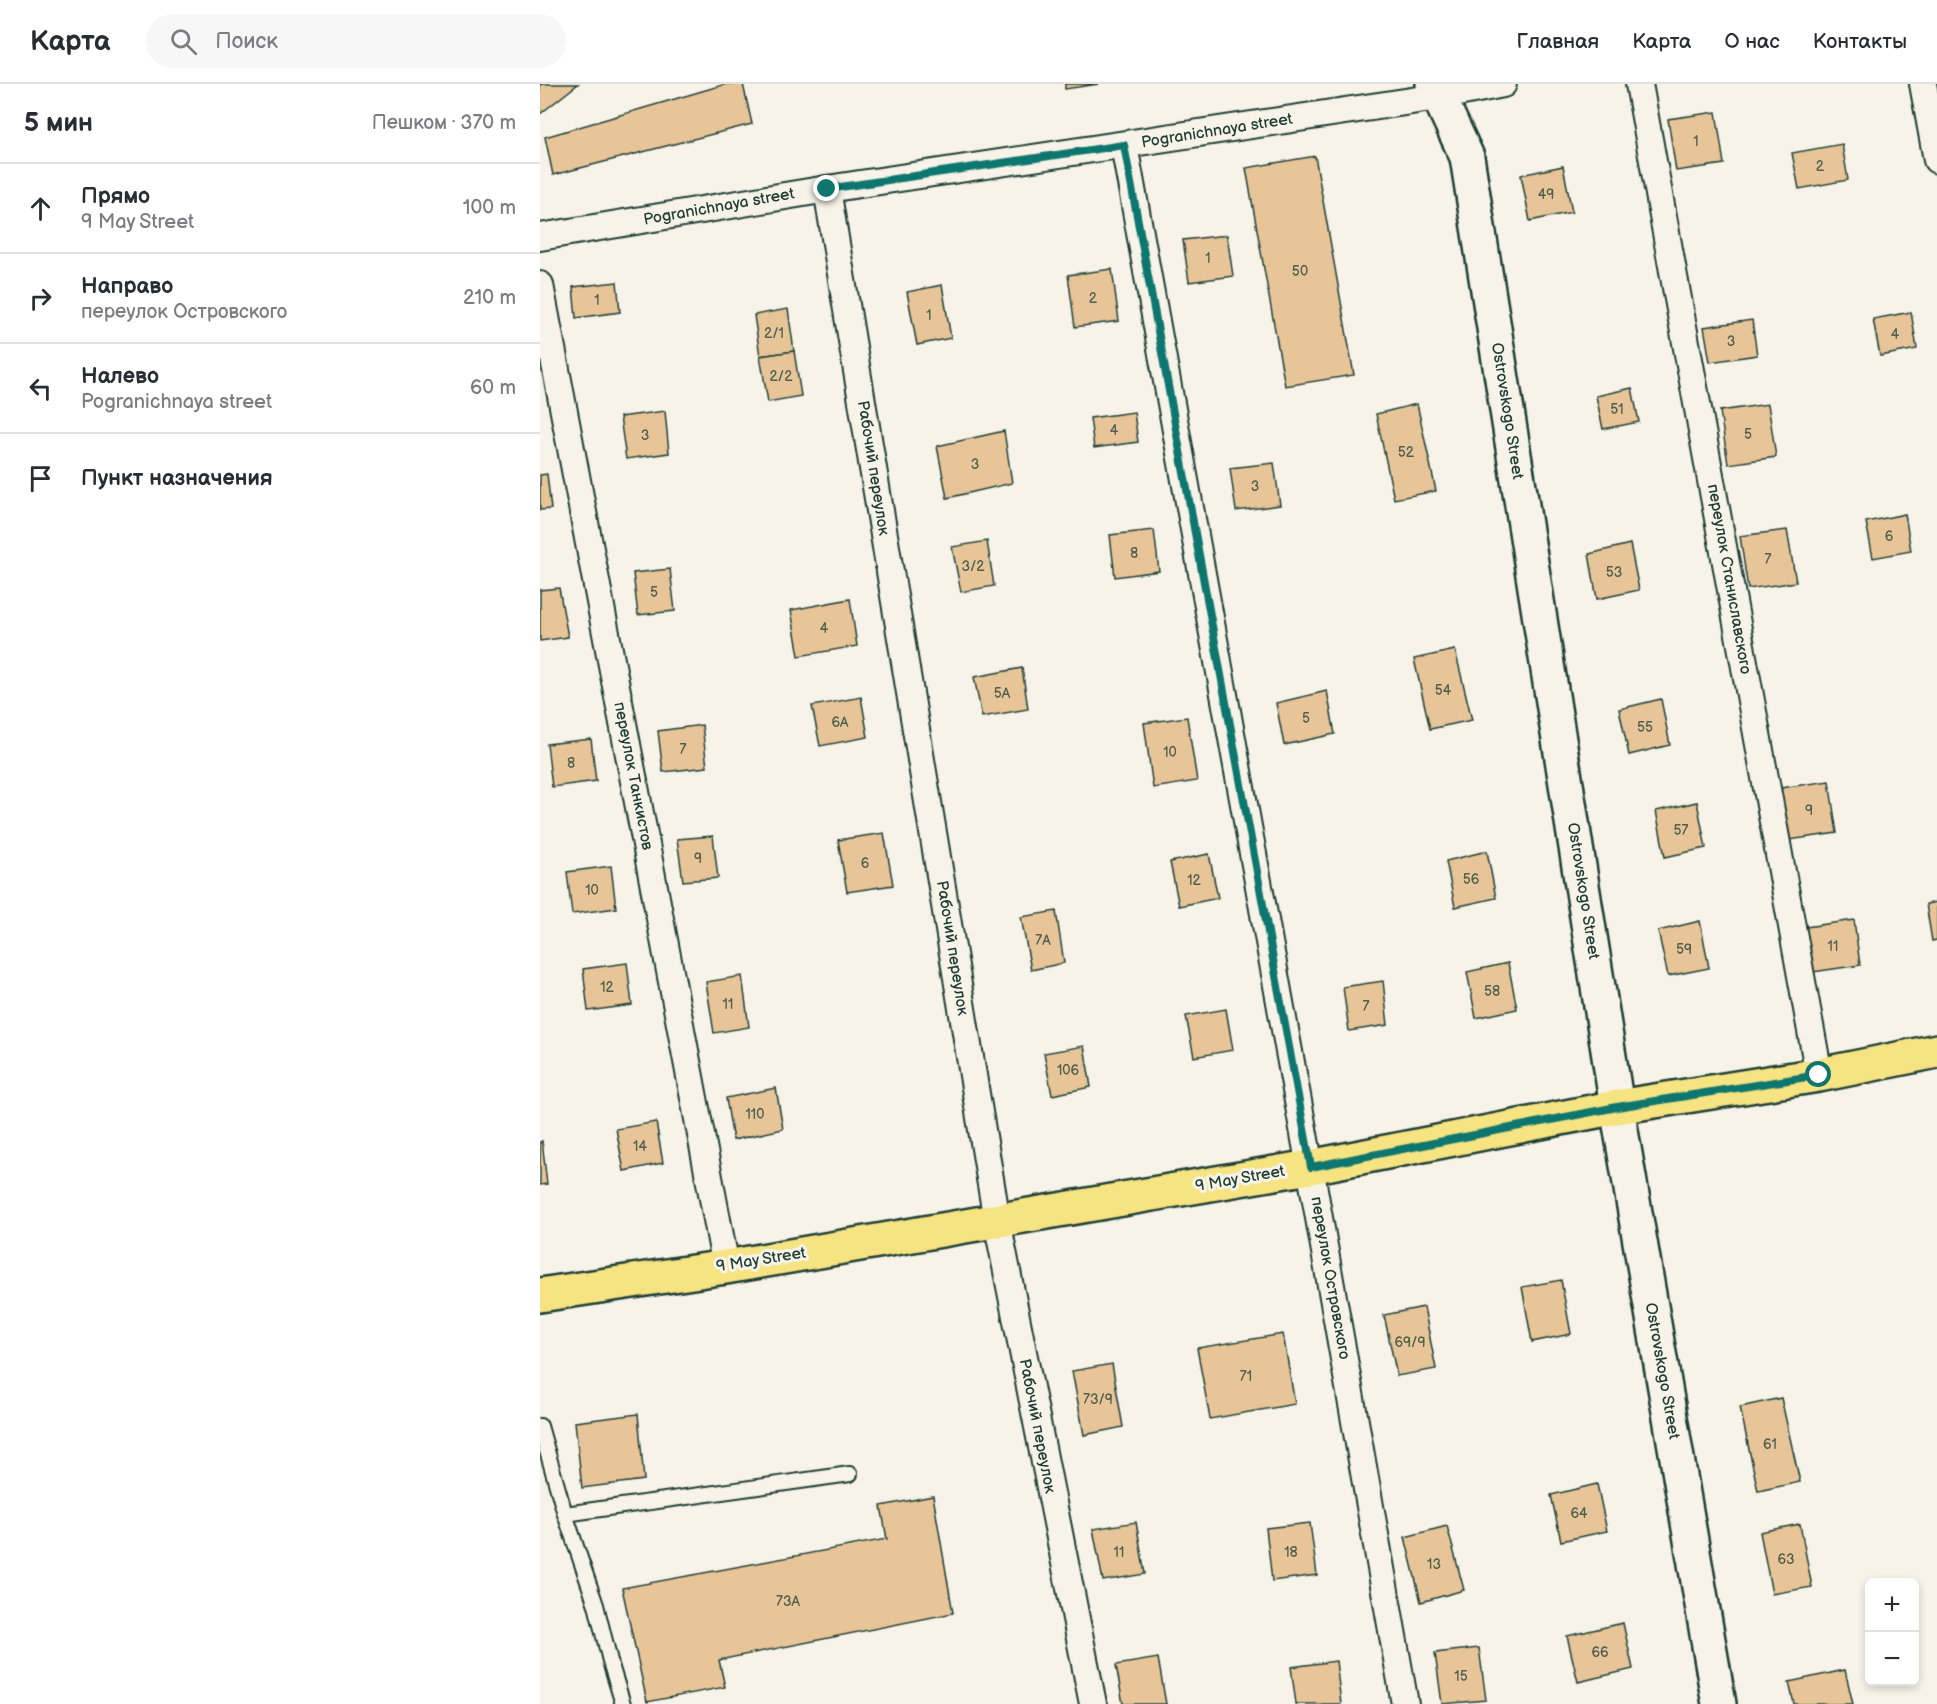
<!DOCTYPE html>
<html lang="ru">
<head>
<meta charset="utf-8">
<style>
	body { margin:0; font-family:"Balsamiq Sans",sans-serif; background:#f7f7f7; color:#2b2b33 }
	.controls { position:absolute; right:18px; bottom:18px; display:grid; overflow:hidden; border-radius:9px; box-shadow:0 3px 9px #0003 }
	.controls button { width:54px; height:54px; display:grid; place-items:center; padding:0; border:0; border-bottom:2px solid #e1e1e2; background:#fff; color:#2b2b33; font:30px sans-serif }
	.stop { position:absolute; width:18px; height:18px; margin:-14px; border:4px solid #0f766e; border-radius:50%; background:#fff }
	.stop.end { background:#0f766e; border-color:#fff; box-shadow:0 2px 6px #0008 }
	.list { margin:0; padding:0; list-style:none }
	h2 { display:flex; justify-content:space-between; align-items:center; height:78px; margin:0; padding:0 24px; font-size:26px }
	h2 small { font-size:20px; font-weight:400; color:#7c7c81 }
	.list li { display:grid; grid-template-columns:39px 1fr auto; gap:18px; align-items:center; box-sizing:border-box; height:90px; padding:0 24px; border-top:2px solid #e1e1e2 }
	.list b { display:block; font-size:22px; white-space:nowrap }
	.list p { margin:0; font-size:20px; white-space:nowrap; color:#7c7c81 }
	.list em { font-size:20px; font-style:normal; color:#7c7c81 }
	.icon { flex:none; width:33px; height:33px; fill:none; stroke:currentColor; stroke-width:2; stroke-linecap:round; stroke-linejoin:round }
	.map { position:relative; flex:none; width:1397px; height:1620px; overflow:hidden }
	header { display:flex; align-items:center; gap:36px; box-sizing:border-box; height:84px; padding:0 30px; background:#fff; border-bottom:2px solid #e1e1e2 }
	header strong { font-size:28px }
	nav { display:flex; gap:33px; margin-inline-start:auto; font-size:21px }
	.search { width:420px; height:54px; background:#f7f7f7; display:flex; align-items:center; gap:15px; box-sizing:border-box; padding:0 21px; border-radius:33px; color:#7c7c81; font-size:22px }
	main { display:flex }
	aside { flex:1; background:#fff }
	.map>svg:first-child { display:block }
</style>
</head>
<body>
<header>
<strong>Карта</strong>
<div class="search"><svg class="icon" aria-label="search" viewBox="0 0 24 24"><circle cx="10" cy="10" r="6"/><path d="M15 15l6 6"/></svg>Поиск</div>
<nav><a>Главная</a><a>Карта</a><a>О нас</a><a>Контакты</a></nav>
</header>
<main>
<aside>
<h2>5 мин<small>Пешком · 370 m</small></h2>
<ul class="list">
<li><svg class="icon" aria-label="ahead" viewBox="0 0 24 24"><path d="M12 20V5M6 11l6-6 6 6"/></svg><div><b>Прямо</b><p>9 May Street</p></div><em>100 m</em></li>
<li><svg class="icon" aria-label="right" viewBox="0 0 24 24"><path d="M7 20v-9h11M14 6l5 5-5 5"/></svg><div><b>Направо</b><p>переулок Островского</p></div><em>210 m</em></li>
<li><svg class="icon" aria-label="left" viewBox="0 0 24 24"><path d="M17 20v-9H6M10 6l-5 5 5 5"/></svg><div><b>Налево</b><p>Pogranichnaya street</p></div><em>60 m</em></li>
<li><svg class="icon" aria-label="arrive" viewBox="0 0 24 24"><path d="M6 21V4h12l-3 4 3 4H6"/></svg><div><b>Пункт назначения</b></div></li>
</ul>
</aside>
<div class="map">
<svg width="1397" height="1620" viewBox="0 0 1397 1620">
	<rect width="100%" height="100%" fill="#f7f3e8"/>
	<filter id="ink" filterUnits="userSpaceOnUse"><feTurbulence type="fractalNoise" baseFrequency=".0167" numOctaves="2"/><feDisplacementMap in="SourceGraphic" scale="12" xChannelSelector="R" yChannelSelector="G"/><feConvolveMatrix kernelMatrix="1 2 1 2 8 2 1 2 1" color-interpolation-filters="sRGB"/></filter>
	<g filter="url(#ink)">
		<g fill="#e7c598" stroke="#1f3d34" stroke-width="1.5">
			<polygon points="0,0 38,0 0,30"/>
			<polygon points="186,0 203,0 212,40 13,91 5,53"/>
			<polygon points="525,0 559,0 525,5"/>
			<polygon points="1176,28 1184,80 1136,87 1128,35"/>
			<polygon points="1302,60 1308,96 1259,105 1252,69"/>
			<polygon points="775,72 814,291 745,302 706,84"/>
			<polygon points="1023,82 1032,128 990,137 981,91"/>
			<polygon points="687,151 693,192 649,198 643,156"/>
			<polygon points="572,185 579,237 535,243 528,191"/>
			<polygon points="77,198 80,228 36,234 33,203"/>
			<polygon points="402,201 411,254 377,261 367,208"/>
			<polygon points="248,225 254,267 220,272 214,231"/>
			<polygon points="1371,228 1377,265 1340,272 1333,235"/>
			<polygon points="1212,236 1217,271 1170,278 1164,243"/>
			<polygon points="254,267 261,312 228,318 220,272"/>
			<polygon points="1092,304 1099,338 1063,345 1056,312"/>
			<polygon points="877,320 896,407 854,415 836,330"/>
			<polygon points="1228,320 1236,373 1188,380 1180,327"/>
			<polygon points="125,327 129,369 86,375 80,333"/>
			<polygon points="594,328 598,358 554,364 550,334"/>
			<polygon points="464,347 472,399 407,414 397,362"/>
			<polygon points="734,379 740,421 696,427 690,384"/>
			<polygon points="7,390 11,425 0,426 0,391"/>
			<polygon points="1365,430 1371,467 1333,474 1326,438"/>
			<polygon points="614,446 619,487 575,493 570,451"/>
			<polygon points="1247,446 1256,498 1208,505 1200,452"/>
			<polygon points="447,457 454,502 421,508 412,463"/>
			<polygon points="1090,460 1099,506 1057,515 1049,470"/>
			<polygon points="130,485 135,527 98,531 93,489"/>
			<polygon points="19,504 28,553 0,557 0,506"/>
			<polygon points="310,515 317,562 259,572 251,526"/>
			<polygon points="915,566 932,636 890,645 874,575"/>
			<polygon points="482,584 488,625 442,633 434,593"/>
			<polygon points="787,607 795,650 744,661 736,619"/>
			<polygon points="321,613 328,653 280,662 272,622"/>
			<polygon points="1121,615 1130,661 1089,671 1079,625"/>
			<polygon points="647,633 657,697 613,704 604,639"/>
			<polygon points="162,641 167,683 123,688 118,647"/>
			<polygon points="51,655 56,697 12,703 7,660"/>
			<polygon points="1289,697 1297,749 1249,756 1241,704"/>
			<polygon points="1157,718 1166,764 1125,773 1116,727"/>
			<polygon points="344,749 353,801 307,808 298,756"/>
			<polygon points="173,752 178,794 143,797 137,755"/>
			<polygon points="947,767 956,814 915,823 906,777"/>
			<polygon points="669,770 678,814 639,822 630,778"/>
			<polygon points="71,782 76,824 32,830 27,788"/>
			<polygon points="1397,818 1397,856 1392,857 1386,820"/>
			<polygon points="516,827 524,879 491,886 481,833"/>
			<polygon points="1314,836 1320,881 1273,888 1266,843"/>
			<polygon points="1160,837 1169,884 1128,892 1118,847"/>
			<polygon points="87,879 92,921 48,927 43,885"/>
			<polygon points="968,879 977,925 936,934 927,888"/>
			<polygon points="202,892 209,943 174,949 166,898"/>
			<polygon points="843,897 848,941 809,947 803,903"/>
			<polygon points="686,925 693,966 654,973 646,932"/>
			<polygon points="544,962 551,1003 512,1011 504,969"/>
			<polygon points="236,1004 243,1045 193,1056 186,1014"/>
			<polygon points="116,1038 123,1079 84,1087 76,1045"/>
			<polygon points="2,1057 7,1100 0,1101 0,1058"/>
			<polygon points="1021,1196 1031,1250 992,1258 982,1203"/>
			<polygon points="884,1223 896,1285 857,1292 844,1231"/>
			<polygon points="743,1250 755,1320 670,1335 657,1264"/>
			<polygon points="572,1280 583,1343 544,1351 532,1287"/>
			<polygon points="1241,1314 1260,1398 1218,1407 1200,1323"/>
			<polygon points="98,1330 104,1396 42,1404 35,1338"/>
			<polygon points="1057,1400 1067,1447 1021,1457 1011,1411"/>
			<polygon points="393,1412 413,1529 179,1576 185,1603 107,1618 82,1504 347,1455 341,1422"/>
			<polygon points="596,1438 605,1490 563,1497 553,1445"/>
			<polygon points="770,1439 777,1491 732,1497 726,1444"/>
			<polygon points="1260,1440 1272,1503 1232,1510 1220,1448"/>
			<polygon points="907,1442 924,1506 881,1518 865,1453"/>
			<polygon points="1083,1539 1093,1585 1038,1598 1027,1552"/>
			<polygon points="939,1564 946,1616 902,1620 895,1569"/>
			<polygon points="618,1574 626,1620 583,1620 576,1581"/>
			<polygon points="796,1577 801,1620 756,1620 751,1583"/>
			<polygon points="1305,1586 1313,1620 1254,1620 1249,1598"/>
		</g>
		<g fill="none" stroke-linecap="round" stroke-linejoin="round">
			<g stroke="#1f3d34" stroke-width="18">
				<g id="lane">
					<polyline points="0,1342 25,1430 56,1521 71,1581 83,1620"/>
					<polyline points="25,1430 310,1390"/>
				</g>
			</g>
			<g stroke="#1f3d34" stroke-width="30">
				<g id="street">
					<polyline points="1099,0 1279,991"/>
					<polyline points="1383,0 1397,76"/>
					<polyline points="584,61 770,1083 865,1620"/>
					<polyline points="287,105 457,1137 553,1620"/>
					<polyline points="0,153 287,105 898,13 963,0"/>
					<polyline points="0,201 186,1183"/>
				</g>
			</g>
			<g stroke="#1f3d34" stroke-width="38">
				<polyline id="secondary" points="893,0 927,73 1077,1023 1179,1620"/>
			</g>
			<g stroke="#1f3d34" stroke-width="38">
				<polyline id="primary" points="0,1211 186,1183 770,1083 1077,1023 1279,991 1397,967"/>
			</g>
			<use href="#lane" stroke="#f7f3e8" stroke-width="14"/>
			<use href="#street" stroke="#f7f3e8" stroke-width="26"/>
			<use href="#secondary" stroke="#f7f3e8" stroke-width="33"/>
			<use href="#primary" stroke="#f6e381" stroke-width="33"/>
		</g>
	</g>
	<g fill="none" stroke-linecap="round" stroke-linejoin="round" filter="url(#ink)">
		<polyline stroke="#0f766e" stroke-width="8" points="287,105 584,61 771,1083 1077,1023 1279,991"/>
	</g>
	<g text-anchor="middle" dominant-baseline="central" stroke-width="6" stroke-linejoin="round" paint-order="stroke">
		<g font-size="14" fill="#515f4d">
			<text x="1156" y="57">1</text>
			<text x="1280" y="82">2</text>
			<text x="1006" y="110">49</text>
			<text x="668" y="174">1</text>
			<text x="760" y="187">50</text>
			<text x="553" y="214">2</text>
			<text x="57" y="216">1</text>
			<text x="389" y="231">1</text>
			<text x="234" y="249">2/1</text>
			<text x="1355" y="250">4</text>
			<text x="1191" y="257">3</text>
			<text x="241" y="292">2/2</text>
			<text x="1077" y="325">51</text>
			<text x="574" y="346">4</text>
			<text x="1208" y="350">5</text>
			<text x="105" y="351">3</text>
			<text x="866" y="368">52</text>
			<text x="435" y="380">3</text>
			<text x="715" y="402">3</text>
			<text x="1349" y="452">6</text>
			<text x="594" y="469">8</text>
			<text x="1228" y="475">7</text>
			<text x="433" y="482">3/2</text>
			<text x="1074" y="488">53</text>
			<text x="114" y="508">5</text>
			<text x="284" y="544">4</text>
			<text x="903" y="606">54</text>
			<text x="462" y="609">5А</text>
			<text x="766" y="634">5</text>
			<text x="300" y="638">6А</text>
			<text x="1105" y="643">55</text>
			<text x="143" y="665">7</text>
			<text x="630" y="668">10</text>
			<text x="31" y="679">8</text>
			<text x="1269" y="726">9</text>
			<text x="1141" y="746">57</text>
			<text x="158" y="774">9</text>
			<text x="325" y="779">6</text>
			<text x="931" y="795">56</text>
			<text x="654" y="796">12</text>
			<text x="52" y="806">10</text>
			<text x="503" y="856">7А</text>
			<text x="1293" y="862">11</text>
			<text x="1144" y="865">59</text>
			<text x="67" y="903">12</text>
			<text x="952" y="907">58</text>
			<text x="188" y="920">11</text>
			<text x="826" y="922">7</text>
			<text x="528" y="986">106</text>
			<text x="215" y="1030">110</text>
			<text x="100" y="1062">14</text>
			<text x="870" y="1258">69/9</text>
			<text x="706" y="1292">71</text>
			<text x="558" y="1315">73/9</text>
			<text x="1230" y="1360">61</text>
			<text x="1039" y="1429">64</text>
			<text x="579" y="1468">11</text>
			<text x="751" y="1468">18</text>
			<text x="1246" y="1475">63</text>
			<text x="894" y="1480">13</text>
			<text x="248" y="1517">73А</text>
			<text x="1060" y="1568">66</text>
			<text x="921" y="1592">15</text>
		</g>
		<g font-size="16" fill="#1f3d34" stroke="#f7f3e8">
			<text transform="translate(677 47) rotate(-9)">Pogranichnaya street</text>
			<text transform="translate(179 123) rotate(-10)">Pogranichnaya street</text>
			<text transform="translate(967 327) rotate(81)">Ostrovskogo Street</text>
			<text transform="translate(333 384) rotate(81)">Рабочий переулок</text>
			<text transform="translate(1189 495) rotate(80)">переулок Станиславского</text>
			<text transform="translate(93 692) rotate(79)">переулок Танкистов</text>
			<text transform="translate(1043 807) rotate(81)">Ostrovskogo Street</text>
			<text transform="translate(412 864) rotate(81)">Рабочий переулок</text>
			<text transform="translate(700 1095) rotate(-10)">9 May Street</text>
			<text transform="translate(221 1176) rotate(-9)">9 May Street</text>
			<text transform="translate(790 1194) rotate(80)">переулок Островского</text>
			<text transform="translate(1122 1287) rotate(80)">Ostrovskogo Street</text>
			<text transform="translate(497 1342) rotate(79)">Рабочий переулок</text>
		</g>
	</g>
</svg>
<div class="controls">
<button>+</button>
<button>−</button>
</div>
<div class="stop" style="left:1279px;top:991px"></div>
<div class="stop end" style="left:287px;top:105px"></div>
</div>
</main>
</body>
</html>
